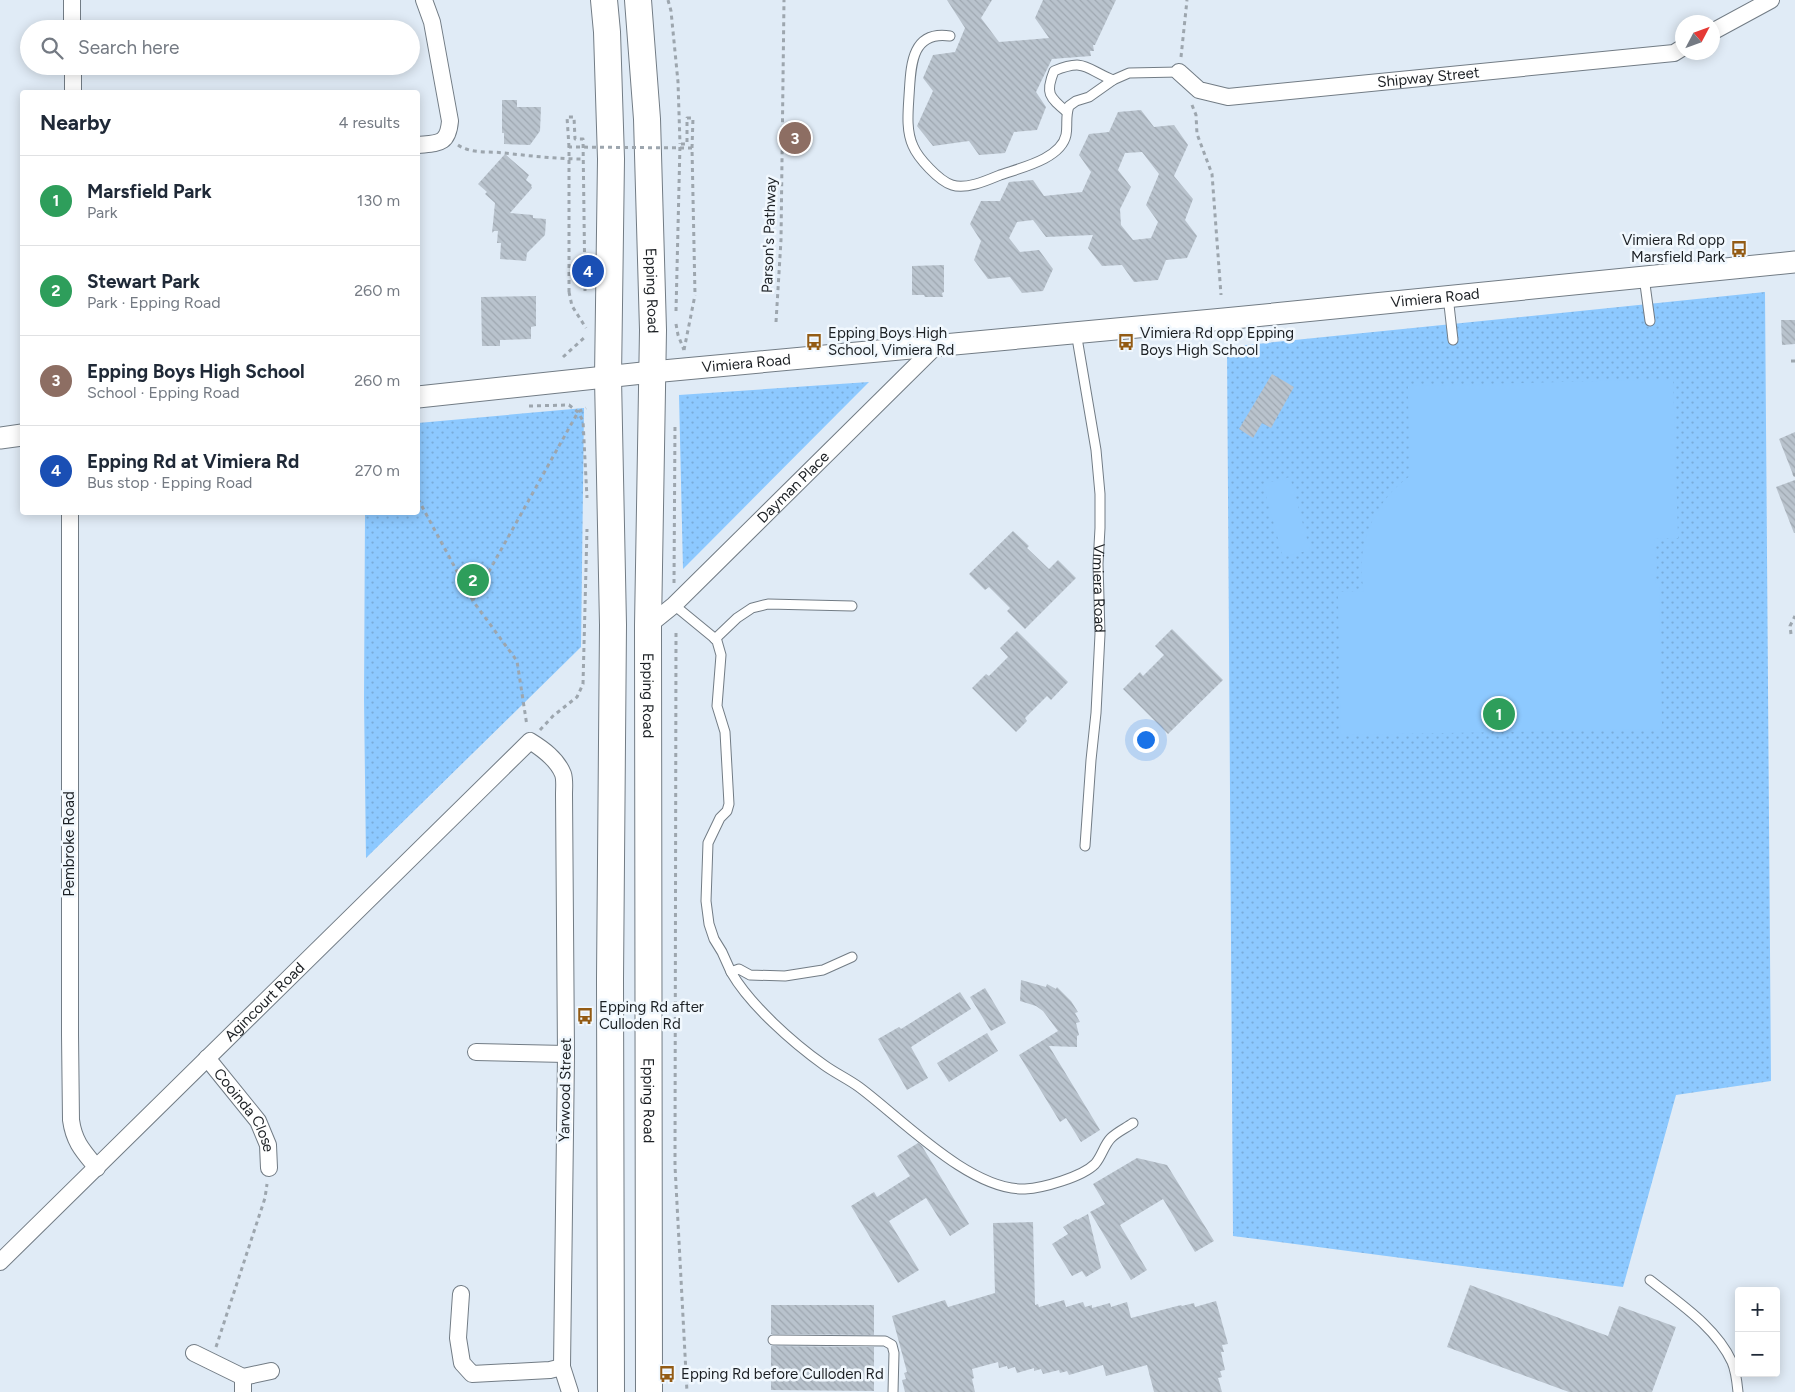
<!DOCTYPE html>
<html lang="en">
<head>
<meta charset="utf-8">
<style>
	body { margin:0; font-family:Figtree,sans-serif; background:#f2f2f3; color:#1f2937 }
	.controls { position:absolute; right:15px; bottom:15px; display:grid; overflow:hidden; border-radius:5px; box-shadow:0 2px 12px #0003 }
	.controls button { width:45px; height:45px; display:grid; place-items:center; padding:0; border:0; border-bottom:1px solid #e0e1e3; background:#fff; color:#1f2937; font:25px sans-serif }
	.compass { position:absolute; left:1675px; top:15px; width:45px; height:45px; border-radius:50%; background:#fff; box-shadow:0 2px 12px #0003; rotate:49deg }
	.you { position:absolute; left:1145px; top:739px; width:18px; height:18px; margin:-12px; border:4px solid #fff; border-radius:50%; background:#1a73e8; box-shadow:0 0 0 8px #1a73e833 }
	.badge { display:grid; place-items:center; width:32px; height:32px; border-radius:50%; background:#2563eb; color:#fff; font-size:16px; font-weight:700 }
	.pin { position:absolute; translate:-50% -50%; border:2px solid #fff; box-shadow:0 1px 5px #0006 }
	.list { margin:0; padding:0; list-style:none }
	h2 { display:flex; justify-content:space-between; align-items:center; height:65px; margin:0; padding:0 20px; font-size:21px }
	h2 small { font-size:16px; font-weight:400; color:#747a83 }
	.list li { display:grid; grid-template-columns:32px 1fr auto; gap:15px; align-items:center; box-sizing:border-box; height:90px; padding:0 20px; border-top:1px solid #e0e1e3 }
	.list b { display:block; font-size:19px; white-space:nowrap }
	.list p { margin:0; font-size:16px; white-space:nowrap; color:#747a83 }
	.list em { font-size:16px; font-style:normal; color:#747a83 }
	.icon { flex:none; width:28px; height:28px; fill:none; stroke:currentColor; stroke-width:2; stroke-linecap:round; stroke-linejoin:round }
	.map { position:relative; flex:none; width:1795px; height:1392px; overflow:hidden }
	.search { position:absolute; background:#fff; box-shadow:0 2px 12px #0003; left:20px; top:20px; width:400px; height:55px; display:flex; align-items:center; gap:12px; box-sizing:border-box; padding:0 18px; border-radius:28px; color:#747a83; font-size:19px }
	.panel { position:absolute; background:#fff; box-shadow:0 2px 12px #0003; left:20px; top:90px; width:400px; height:425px; border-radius:5px }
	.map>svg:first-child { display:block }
</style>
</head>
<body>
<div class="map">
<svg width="1795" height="1392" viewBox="0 0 1795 1392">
	<defs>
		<pattern id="park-dots" width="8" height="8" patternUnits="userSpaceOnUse" patternTransform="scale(1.25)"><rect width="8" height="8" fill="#8dc9ff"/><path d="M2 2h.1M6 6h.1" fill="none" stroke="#79acda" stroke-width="1.8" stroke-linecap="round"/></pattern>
		<pattern id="building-back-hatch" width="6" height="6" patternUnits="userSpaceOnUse" patternTransform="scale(1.25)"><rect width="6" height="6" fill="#b9c3cd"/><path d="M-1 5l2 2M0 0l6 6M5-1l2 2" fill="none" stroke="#9ea7b0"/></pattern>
	</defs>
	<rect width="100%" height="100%" fill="#e0ebf6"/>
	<g fill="url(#park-dots)">
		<polygon points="1765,292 1771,1081 1676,1095 1623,1287 1233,1236 1227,347"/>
		<polygon points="869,382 683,569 679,395"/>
		<polygon points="584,408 581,647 366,858 364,699 365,513 418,512 418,423"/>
	</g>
	<g fill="#8dc9ff">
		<path d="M 1673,379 L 1678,538 L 1654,539 L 1657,564 L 1655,585 L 1659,585 L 1662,729 L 1341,735 L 1338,592 L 1364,591 C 1354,548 1374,501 1410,476 L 1408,386 Z"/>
		<polygon points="1290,477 1310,550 1283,557 1263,484"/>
	</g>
	<g fill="url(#building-back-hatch)" fill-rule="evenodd">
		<polygon points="947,0 992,0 981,18 999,42 1049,38 1035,18 1043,0 1116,0 1095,45 1093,45 1094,51 1090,51 1091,56 1052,59 1036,92 1046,107 1037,130 1014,132 1005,153 979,155 969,141 933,146 917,126 933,91 923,78 933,55 955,52 965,28"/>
		<polygon points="502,100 517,100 517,107 541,107 540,131 530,145 504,144 504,133 502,133"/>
		<path d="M 1141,110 L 1154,127 L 1174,125 L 1188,145 L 1174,176 L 1193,199 L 1185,220 L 1197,236 L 1187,258 L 1166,260 L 1158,280 L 1134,282 L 1122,265 L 1102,266 L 1088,248 L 1093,235 L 1046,237 L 1033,220 L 1017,222 L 1009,238 L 1020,252 L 1039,250 L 1053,269 L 1043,291 L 1022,293 L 1010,277 L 988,279 L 974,260 L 981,241 L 970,224 L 981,201 L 1000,201 L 1009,182 L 1033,180 L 1044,196 L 1082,192 L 1091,172 L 1079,155 L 1089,134 L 1109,132 L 1118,112 ZM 1142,152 L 1159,174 L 1146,205 L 1158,222 L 1151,238 L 1133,240 L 1121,225 L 1120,209 L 1131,187 L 1118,170 L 1125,153 Z"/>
		<polygon points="505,154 529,175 526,180 532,185 531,186 532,188 510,213 533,215 533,218 546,219 545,235 527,253 526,261 500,259 501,243 497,243 498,231 494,231 492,233 495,203 485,194 487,192 478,184"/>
		<polygon points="944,265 944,292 942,293 943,297 925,297 924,295 912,295 912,266"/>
		<polygon points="536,296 536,326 531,327 531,339 500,340 500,346 482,346 481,297"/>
		<polygon points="1781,320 1795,320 1795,344 1782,345"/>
		<polygon points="1272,374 1294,387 1271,428 1262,423 1253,438 1239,429"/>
		<polygon points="1795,432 1795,477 1794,477 1779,439"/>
		<polygon points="1795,480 1795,533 1794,533 1776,487"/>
		<polygon points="1013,531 1029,546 1027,548 1049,569 1058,560 1076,578 1025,629 1007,611 1010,608 989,587 985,590 969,574"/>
		<polygon points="1172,629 1223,680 1168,734 1123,689 1140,672 1143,676 1164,655 1155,646"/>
		<polygon points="1017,631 1068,682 1051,700 1047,696 1025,718 1027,721 1016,732 972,688 986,674 989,676 1008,657 1000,648"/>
		<polygon points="1021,980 1046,987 1047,984 1056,989 1057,987 1071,1001 1078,1012 1075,1013 1080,1022 1076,1023 1079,1035 1077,1036 1077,1047 1049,1046 1100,1130 1081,1142 1066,1118 1060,1122 1019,1055 1058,1031 1043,1011 1036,1006 1020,1001"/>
		<polygon points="985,988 1006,1023 991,1031 970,997"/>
		<polygon points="960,992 971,1009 911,1047 928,1078 907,1090 878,1039 899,1027 901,1029"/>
		<polygon points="987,1033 998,1051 949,1082 937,1063"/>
		<polygon points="918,1143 922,1146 969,1224 950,1236 926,1198 889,1221 919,1270 898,1283 851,1206 874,1192 877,1197 910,1176 897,1156"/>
		<polygon points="1137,1158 1167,1165 1214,1241 1195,1252 1163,1199 1120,1225 1147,1270 1131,1280 1090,1212 1105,1204 1093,1184"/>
		<polygon points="1088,1214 1101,1268 1086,1277 1082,1271 1072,1276 1052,1244 1068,1234 1063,1227 1076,1219 1077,1220"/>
		<polygon points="1033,1222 1035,1305 1038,1304 1039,1307 1064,1300 1066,1307 1083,1302 1085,1307 1092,1305 1092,1308 1110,1303 1111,1307 1127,1302 1131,1318 1181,1305 1182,1306 1194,1303 1195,1307 1216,1301 1228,1344 1222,1345 1224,1352 1221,1352 1225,1370 1220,1371 1222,1377 1218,1378 1222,1392 1154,1392 1147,1365 1106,1376 1103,1365 1069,1375 1067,1371 1060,1373 1059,1370 1043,1374 1041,1369 1034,1371 1034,1368 1017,1373 1015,1367 1008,1369 1007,1366 999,1368 998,1362 972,1369 974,1378 972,1379 975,1392 905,1392 902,1380 906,1379 904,1373 907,1372 892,1316 945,1300 948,1307 995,1293 993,1223"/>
		<polygon points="1470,1285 1608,1336 1619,1306 1676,1327 1652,1392 1569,1392 1447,1347"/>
		<polygon points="771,1305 874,1305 874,1335 771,1334"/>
		<polygon points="771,1346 874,1347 874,1391 771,1390"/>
	</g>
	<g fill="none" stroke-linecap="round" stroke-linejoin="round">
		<g stroke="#727c85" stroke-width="11">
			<g id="service">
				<path d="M 950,36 C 910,30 911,68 909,96 C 908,112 906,131 913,146 C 918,158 939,181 952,185 C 966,190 988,180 1000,175 C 1020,168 1061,159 1066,135 C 1068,125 1065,118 1069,106 L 1076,101 L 1089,97 L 1113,80 L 1129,73 L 1179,72"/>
				<path d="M 1067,112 C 1049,97 1045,93 1054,71 C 1086,58 1085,69 1113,80"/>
				<polyline points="1644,277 1650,321"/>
				<polyline points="1448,296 1453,340"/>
				<path id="s1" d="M 1076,332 L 1096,450 L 1100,494 L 1100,528 L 1098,564 L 1100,634 L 1096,713 L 1091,760 L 1085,846"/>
				<polyline points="674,605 713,637 717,641 721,655 717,706 725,732 729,804 727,811 720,818 708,843 706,901 709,924 714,939 722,952 731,972 739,969 750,975 785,976 823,970 852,957"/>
				<polyline points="715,639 737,618 752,608 768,604 852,606"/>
				<path d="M 731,972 C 750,1005 793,1043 824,1065 C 835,1073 848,1079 859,1087 C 901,1118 970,1191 1025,1189 C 1043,1188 1082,1177 1095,1164 C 1102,1156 1104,1145 1111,1138 C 1117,1132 1126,1128 1133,1123"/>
				<path d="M 1650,1280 C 1679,1303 1716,1327 1732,1362 C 1736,1371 1737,1382 1738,1392"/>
				<polyline points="773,1340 885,1341 892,1345 894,1353 893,1392"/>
			</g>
		</g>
		<g stroke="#727c85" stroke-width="18">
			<g id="minor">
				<polyline points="72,0 72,29"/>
				<polyline points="1712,32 1771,0"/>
				<polyline points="73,66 73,92"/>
				<path id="s2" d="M 1179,72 L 1199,90 L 1228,97 L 1674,53 L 1682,48"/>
				<path d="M 418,145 C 438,143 448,145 450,121 L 432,22 L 424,0"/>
				<path d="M 70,512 L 70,1035 L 71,1120 C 74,1142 83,1151 97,1168"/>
				<path id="s3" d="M 648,626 L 674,605 L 937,345"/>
				<polyline points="476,1052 566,1054"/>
				<path id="s4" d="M 207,1058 L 258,1121 L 268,1145 L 269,1168"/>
				<path id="s5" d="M 0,1262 L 530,741 C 543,749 557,759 563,774 C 565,780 564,788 564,794 L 566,1054 L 562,1367 L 570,1392"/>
				<polyline points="461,1294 458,1338 462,1363 472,1374 550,1370 562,1367"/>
				<polyline points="194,1353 243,1377 271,1371"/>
				<polyline points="243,1377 243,1392"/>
			</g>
		</g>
		<g stroke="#727c85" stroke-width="23">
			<g id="tertiary">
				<path id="s6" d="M 418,397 L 652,372 L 1224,319 L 1795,262"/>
				<polyline points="0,438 22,435"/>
			</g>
		</g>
		<g stroke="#727c85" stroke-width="28">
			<g id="primary">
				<polyline points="604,0 607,32 611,159 608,378 613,625 610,979 611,1392"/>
				<path id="s7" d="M 638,0 L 647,119 L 653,330 L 648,626 L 649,1392"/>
			</g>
		</g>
		<g stroke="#9da6ae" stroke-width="3" stroke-dasharray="4 4" stroke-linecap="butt">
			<polyline points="668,0 671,11 678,82 680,144"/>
			<polyline points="1181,57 1187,0"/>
			<polyline points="1192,105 1196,115 1197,134 1212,174 1221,295"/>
			<path d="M 458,145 C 471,154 489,151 504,153 C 531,156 557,159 583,159"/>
			<polyline points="569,147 567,117 574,117 575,139 583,139 585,291"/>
			<polyline points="569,292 572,306 586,328"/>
			<polyline points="676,311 680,144 687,144 687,118 693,118 692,148"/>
			<polyline points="776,322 781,240 784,0"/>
			<polyline points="676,324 678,335 684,350"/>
			<polyline points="684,350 695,295"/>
			<polyline points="563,357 585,337"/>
			<polyline points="1791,361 1795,361"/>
			<polyline points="529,406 569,405 578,412 583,421 587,498"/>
			<polyline points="1793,475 1795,474"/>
			<polyline points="418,499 473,601 517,661 527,726"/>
			<polyline points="674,583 675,424"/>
			<polyline points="473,600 578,412 586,408"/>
			<polyline points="676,633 675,1166 687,1392"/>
			<polyline points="1791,634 1790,626 1795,616"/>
			<polyline points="540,730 553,716 577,697 583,684 587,529"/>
			<polyline points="216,1347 265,1198 267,1184"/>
		</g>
		<use href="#service" stroke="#fff" stroke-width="9"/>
		<use href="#minor" stroke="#fff" stroke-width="16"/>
		<use href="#tertiary" stroke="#fff" stroke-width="21"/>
		<use href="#primary" stroke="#fff" stroke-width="26"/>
		<polyline stroke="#9da6ae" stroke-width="3" stroke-dasharray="4 4" stroke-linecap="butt" points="569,292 569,147 692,148 695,295"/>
	</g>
	<defs>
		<g id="bus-bare" transform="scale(1.35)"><path d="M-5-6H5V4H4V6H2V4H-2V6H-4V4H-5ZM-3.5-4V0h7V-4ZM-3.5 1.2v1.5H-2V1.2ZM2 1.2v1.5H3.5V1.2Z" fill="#935b14" stroke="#f1f8fe" stroke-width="2.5" paint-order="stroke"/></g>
	</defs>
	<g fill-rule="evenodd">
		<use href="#bus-bare" x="1739" y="249"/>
		<use href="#bus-bare" x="814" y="342"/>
		<use href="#bus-bare" x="1126" y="342"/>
		<use href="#bus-bare" x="585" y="1016"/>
		<use href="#bus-bare" x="667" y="1374"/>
	</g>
	<g text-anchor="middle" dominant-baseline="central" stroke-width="5" stroke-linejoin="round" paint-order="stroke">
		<g font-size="15" fill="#1c2024" stroke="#f1f8fe">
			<text stroke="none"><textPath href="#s2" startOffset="258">Shipway Street</textPath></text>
			<text transform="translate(769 235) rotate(-88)">Parson's Pathway</text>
			<text stroke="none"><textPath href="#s7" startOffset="291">Epping Road</textPath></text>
			<text stroke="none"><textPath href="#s6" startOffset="1022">Vimiera Road</textPath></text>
			<text stroke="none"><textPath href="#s6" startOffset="330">Vimiera Road</textPath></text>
			<text stroke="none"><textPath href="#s3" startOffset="201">Dayman Place</textPath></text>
			<text stroke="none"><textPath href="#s1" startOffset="258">Vimiera Road</textPath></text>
			<text stroke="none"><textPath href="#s7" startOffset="696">Epping Road</textPath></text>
			<text transform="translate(69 844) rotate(-90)">Pembroke Road</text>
			<text stroke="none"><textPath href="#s5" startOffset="371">Agincourt Road</textPath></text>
			<text transform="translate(565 1090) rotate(-89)">Yarwood Street</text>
			<text stroke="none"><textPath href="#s7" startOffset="1101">Epping Road</textPath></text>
			<text stroke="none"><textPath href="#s4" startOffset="65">Cooinda Close</textPath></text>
		</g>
		<g font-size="15" fill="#1c2024" stroke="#f1f8fe" text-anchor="start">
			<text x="1725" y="240" text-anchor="end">Vimiera Rd opp<tspan x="1725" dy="17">Marsfield Park</tspan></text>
			<text x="828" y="333">Epping Boys High<tspan x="828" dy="17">School, Vimiera Rd</tspan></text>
			<text x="1140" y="333">Vimiera Rd opp Epping<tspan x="1140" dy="17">Boys High School</tspan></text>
			<text x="599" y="1007">Epping Rd after<tspan x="599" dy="17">Culloden Rd</tspan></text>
			<text x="681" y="1374">Epping Rd before Culloden Rd</text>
		</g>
	</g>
</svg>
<div class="controls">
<button>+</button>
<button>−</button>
</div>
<svg class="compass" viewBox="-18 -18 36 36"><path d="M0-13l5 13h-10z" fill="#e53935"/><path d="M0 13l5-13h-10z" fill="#747a83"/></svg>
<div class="you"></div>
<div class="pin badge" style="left:1499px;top:714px;background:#2e9e5b">1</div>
<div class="pin badge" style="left:473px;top:580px;background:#2e9e5b">2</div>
<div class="pin badge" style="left:795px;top:138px;background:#8d6e63">3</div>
<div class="pin badge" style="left:588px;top:271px;background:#1a4fb4">4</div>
<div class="search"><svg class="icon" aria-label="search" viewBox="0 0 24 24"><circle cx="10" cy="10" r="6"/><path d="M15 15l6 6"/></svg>Search here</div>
<section class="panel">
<h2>Nearby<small>4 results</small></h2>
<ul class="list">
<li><span class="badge" style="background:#2e9e5b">1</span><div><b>Marsfield Park</b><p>Park</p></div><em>130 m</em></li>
<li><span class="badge" style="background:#2e9e5b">2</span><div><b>Stewart Park</b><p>Park · Epping Road</p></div><em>260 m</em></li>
<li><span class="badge" style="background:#8d6e63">3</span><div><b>Epping Boys High School</b><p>School · Epping Road</p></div><em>260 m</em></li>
<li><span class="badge" style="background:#1a4fb4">4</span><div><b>Epping Rd at Vimiera Rd</b><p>Bus stop · Epping Road</p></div><em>270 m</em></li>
</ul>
</section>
</div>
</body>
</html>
